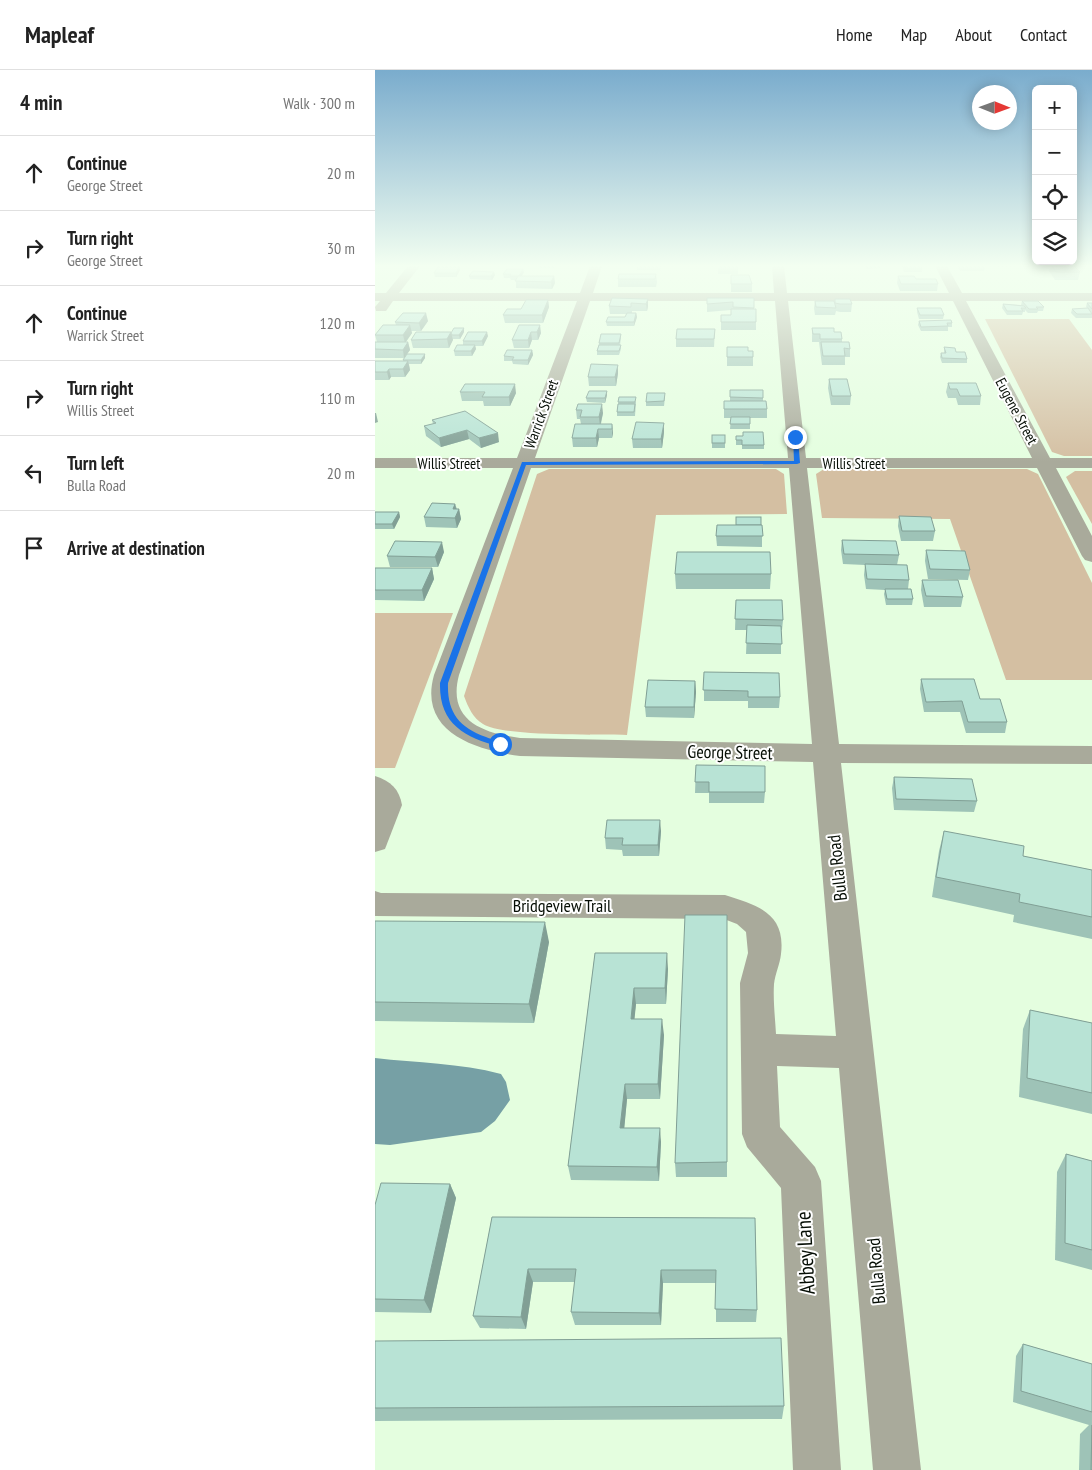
<!DOCTYPE html>
<html lang="en">
<head>
<meta charset="utf-8">
<style>
	body { margin:0; font-family:"PT Sans Narrow",sans-serif; background:#f2f2f2; color:#222 }
	.controls { position:absolute; right:15px; top:15px; display:grid; overflow:hidden; border-radius:8px; box-shadow:0 2px 12px #0003 }
	.controls button { width:45px; height:45px; display:grid; place-items:center; padding:0; border:0; border-bottom:1px solid #e0e0e0; background:#fff; color:#222; font:25px sans-serif }
	.compass { position:absolute; left:597px; top:15px; width:45px; height:45px; border-radius:50%; background:#fff; box-shadow:0 2px 12px #0003; rotate:91deg }
	.stop { position:absolute; width:15px; height:15px; margin:-11px; border:4px solid #1a73e8; border-radius:50%; background:#fff }
	.stop.end { background:#1a73e8; border-color:#fff; box-shadow:0 1px 5px #0008 }
	.list { margin:0; padding:0; list-style:none }
	h2 { display:flex; justify-content:space-between; align-items:center; height:65px; margin:0; padding:0 20px; font-size:21px }
	h2 small { font-size:16px; font-weight:400; color:#767676 }
	.list li { display:grid; grid-template-columns:32px 1fr auto; gap:15px; align-items:center; box-sizing:border-box; height:75px; padding:0 20px; border-top:1px solid #e0e0e0 }
	.list b { display:block; font-size:19px; white-space:nowrap }
	.list p { margin:0; font-size:16px; white-space:nowrap; color:#767676 }
	.list em { font-size:16px; font-style:normal; color:#767676 }
	.icon { flex:none; width:28px; height:28px; fill:none; stroke:currentColor; stroke-width:2; stroke-linecap:round; stroke-linejoin:round }
	.map { position:relative; flex:none; width:717px; height:1400px; overflow:hidden }
	header { display:flex; align-items:center; gap:30px; box-sizing:border-box; height:70px; padding:0 25px; background:#fff; border-bottom:1px solid #e0e0e0 }
	header strong { font-size:24px }
	nav { display:flex; gap:28px; margin-inline-start:auto; font-size:18px }
	main { display:flex }
	aside { flex:1; background:#fff }
	.map>svg:first-child { display:block }
</style>
</head>
<body>
<header>
<strong>Mapleaf</strong>
<nav><a>Home</a><a>Map</a><a>About</a><a>Contact</a></nav>
</header>
<main>
<aside>
<h2>4 min<small>Walk · 300 m</small></h2>
<ul class="list">
<li><svg class="icon" aria-label="ahead" viewBox="0 0 24 24"><path d="M12 20V5M6 11l6-6 6 6"/></svg><div><b>Continue</b><p>George Street</p></div><em>20 m</em></li>
<li><svg class="icon" aria-label="right" viewBox="0 0 24 24"><path d="M7 20v-9h11M14 6l5 5-5 5"/></svg><div><b>Turn right</b><p>George Street</p></div><em>30 m</em></li>
<li><svg class="icon" aria-label="ahead" viewBox="0 0 24 24"><path d="M12 20V5M6 11l6-6 6 6"/></svg><div><b>Continue</b><p>Warrick Street</p></div><em>120 m</em></li>
<li><svg class="icon" aria-label="right" viewBox="0 0 24 24"><path d="M7 20v-9h11M14 6l5 5-5 5"/></svg><div><b>Turn right</b><p>Willis Street</p></div><em>110 m</em></li>
<li><svg class="icon" aria-label="left" viewBox="0 0 24 24"><path d="M17 20v-9H6M10 6l-5 5 5 5"/></svg><div><b>Turn left</b><p>Bulla Road</p></div><em>20 m</em></li>
<li><svg class="icon" aria-label="arrive" viewBox="0 0 24 24"><path d="M6 21V4h12l-3 4 3 4H6"/></svg><div><b>Arrive at destination</b></div></li>
</ul>
</aside>
<div class="map">
<svg width="717" height="1400" viewBox="0 0 717 1400">
	<rect width="100%" height="100%" fill="#e4fedf"/>
	<g fill="#d4bfa2">
		<polygon points="610,249 694,249 717,280 717,386 689,386 677,382"/>
		<path d="M 174,399 L 401,399 L 409,404 L 412,444 L 281,445 L 252,665 C 223,664 129,667 108,654 C 98,648 93,637 89,626 L 162,404 Z"/>
		<polygon points="449,399 652,399 663,404 717,513 717,610 631,610 575,449 447,448 441,404"/>
		<polygon points="700,401 717,401 717,454 691,407"/>
		<polygon points="0,543 78,543 20,698 0,698"/>
	</g>
	<path fill="#76a0a5" d="M 0,988 C 42,993 85,993 126,1004 L 131,1012 L 135,1030 L 120,1051 L 106,1062 L 15,1075 L 0,1074 Z"/>
	<g fill="none" stroke-linecap="round" stroke-linejoin="round">
		<g fill="#a9aa9b" fill-rule="evenodd">
			<path d="M 33,196 L 45,196 L 24,223 L 205,223 L 215,196 L 227,196 L 218,223 L 399,223 L 397,196 L 409,196 L 412,223 L 574,223 L 560,196 L 572,196 L 587,223 L 717,223 L 717,231 L 591,231 L 675,388 L 717,388 L 717,398 L 681,398 L 717,466 L 717,492 L 710,490 L 707,486 L 662,398 L 432,398 L 464,674 L 717,676 L 717,694 L 466,693 L 546,1400 L 498,1400 L 464,998 L 402,996 L 405,1057 L 440,1097 L 446,1111 L 466,1400 L 418,1400 L 406,1118 L 372,1077 L 367,1064 L 365,913 L 373,883 L 371,862 L 362,854 L 349,849 L 0,846 L 0,821 L 6,823 L 350,825 C 382,835 411,843 406,884 C 405,894 400,904 399,914 C 398,930 400,947 401,964 L 461,966 L 438,692 L 145,686 C 100,680 43,662 59,605 L 138,398 L 0,398 L 0,388 L 142,388 L 202,231 L 18,231 L 11,241 L 1,241 L 0,237 L 5,231 L 0,231 L 0,223 L 11,223 ZM 215,231 L 400,231 L 413,388 L 160,388 ZM 413,231 L 578,231 L 657,388 L 431,388 ZM 156,398 L 414,398 L 437,674 L 145,668 C 107,663 72,650 84,605 Z"/>
			<path d="M 0,706 C 16,711 24,719 27,735 L 10,779 L 0,782 Z"/>
		</g>
	</g>
	<g fill="#9ec3b7">
		<rect x="163" y="196" width="16" height="2"/>
		<polygon points="262,196 286,196 285,200 262,200"/>
		<rect x="343" y="196" width="20" height="8"/>
		<polygon points="490,196 506,196 506,198 492,199"/>
		<polygon points="527,196 546,196 547,198 547,202 529,202"/>
		<polygon points="583,196 610,196 609,201 585,201 583,197"/>
		<polygon points="618,196 637,196 637,197"/>
		<polygon points="675,196 699,196 705,202 703,210 680,210 674,201"/>
		<polygon points="84,197 85,200 81,207 60,207 59,203"/>
		<polygon points="119,202 120,205 117,210 95,209 94,206"/>
		<polygon points="149,202 147,206 179,206 180,213 177,219 141,218 141,210 136,210 135,208 129,208 128,204"/>
		<polygon points="281,204 282,212 281,217 243,217 243,209"/>
		<polygon points="356,205 377,214 377,222 356,222"/>
		<polygon points="523,206 563,214 562,221 525,221 522,213"/>
		<polygon points="379,228 379,239 381,239 381,260 346,260 346,252 356,245 356,240 332,242 332,234"/>
		<polygon points="273,229 273,236 272,241 257,241 257,243 261,243 262,247 259,256 232,256 231,252 250,247 251,244 235,244 234,236"/>
		<polygon points="460,229 477,234 476,242 465,242 461,241 460,245 440,245 439,238 440,231 459,232"/>
		<polygon points="173,230 174,237 168,253 130,253 128,245"/>
		<polygon points="647,231 669,237 668,241 663,241 662,243 653,243 650,240 650,242 648,242 647,245 632,245 627,238 628,234 646,235"/>
		<polygon points="712,233 717,233 717,248 701,248 696,243 697,239 712,238 711,237"/>
		<polygon points="542,238 569,245 568,249 544,249 542,242"/>
		<polygon points="53,251 46,261 36,261 37,263 31,272 33,272 35,280 30,287 50,288 46,294 34,294 35,300 30,307 16,307 14,310 0,310 0,291 28,291 28,290 29,288 0,288 0,272 2,272 0,265 21,255 20,252"/>
		<polygon points="544,251 577,253 577,257 573,257 573,261 546,261 543,255"/>
		<polygon points="144,255 166,263 163,270 157,270 154,278 139,278 137,270"/>
		<polygon points="437,258 459,262 467,269 467,272 475,279 475,287 470,287 470,295 447,295 444,272 437,272"/>
		<polygon points="340,259 339,277 301,277 301,269"/>
		<polygon points="89,262 85,269 78,269 74,278 38,278 36,270"/>
		<polygon points="246,264 246,268 245,275 246,275 246,279 244,285 222,285 222,281 224,273"/>
		<polygon points="113,266 108,276 100,276 101,279 97,286 80,286 79,281 88,275 88,271"/>
		<polygon points="352,277 373,281 378,281 378,296 352,296"/>
		<polygon points="569,277 581,282 592,289 592,293 567,293 565,287 566,283 569,283"/>
		<polygon points="157,280 158,285 153,295 138,294 137,291 129,291 129,286"/>
		<polygon points="243,295 243,303 241,316 214,316 213,307"/>
		<polygon points="454,309 476,326 475,335 456,335 453,318"/>
		<polygon points="573,313 606,326 605,335 583,335 581,328 573,328 571,322"/>
		<polygon points="355,320 388,320 388,331 392,339 392,348 375,348 375,359 355,359 356,348 349,348 349,331 355,331"/>
		<polygon points="232,321 232,325 230,333 212,332 211,328"/>
		<polygon points="85,322 141,323 135,336 109,336 108,331 87,331"/>
		<polygon points="244,327 261,332 260,346 242,346 242,342"/>
		<polygon points="290,327 289,336 271,336 271,332"/>
		<polygon points="203,334 228,343 226,354 237,354 238,363 237,368 224,368 222,377 198,377 197,368 206,354 205,349 202,349 201,340"/>
		<polygon points="90,341 124,372 106,378 94,369 66,377 51,366 49,356 58,354 57,350"/>
		<polygon points="289,362 287,378 258,378 257,369"/>
		<rect x="337" y="365" width="13" height="13"/>
		<polygon points="361,366 389,375 389,379 367,379 367,375 361,375"/>
		<polygon points="80,434 82,439 84,439 86,449 82,458 51,457 49,447"/>
		<polygon points="0,442 24,442 25,447 19,459 0,459"/>
		<polygon points="524,446 560,461 558,471 526,471 523,456"/>
		<polygon points="387,455 387,477 342,476 341,466"/>
		<polygon points="467,470 524,485 522,495 534,510 533,519 538,529 537,535 511,535 509,524 510,520 491,519 489,505 490,495 468,494 466,480"/>
		<polygon points="551,480 595,500 593,510 553,509 550,491"/>
		<polygon points="69,482 63,497 15,497 12,486"/>
		<polygon points="0,498 57,498 59,509 49,531 0,530"/>
		<polygon points="300,504 396,504 395,519 301,519"/>
		<polygon points="547,510 588,527 586,537 549,537 546,520"/>
		<polygon points="361,530 408,550 407,560 406,560 406,584 371,584 372,560 360,560"/>
		<polygon points="329,602 405,627 404,638 373,638 373,631 329,631"/>
		<polygon points="546,609 605,629 632,652 630,663 591,663 585,642 549,642 545,619"/>
		<polygon points="320,611 321,622 319,648 271,647 270,637"/>
		<polygon points="321,695 390,722 389,733 334,733 334,723 320,723"/>
		<polygon points="519,707 602,731 599,742 519,740 517,718"/>
		<polygon points="286,761 284,786 248,786 247,780 231,779 230,768"/>
		<polygon points="569,761 648,786 717,800 717,869 638,852 639,845 557,827 564,781"/>
		<polygon points="352,845 352,1107 301,1107 300,1093"/>
		<polygon points="0,851 174,872 159,953 0,951"/>
		<polygon points="220,883 293,899 291,934 261,934 259,949 289,965 285,1029 252,1029 249,1058 286,1072 284,1111 196,1110 193,1096"/>
		<polygon points="655,940 717,953 717,1044 644,1027 648,959"/>
		<polygon points="691,1084 717,1091 717,1200 680,1190 682,1102"/>
		<polygon points="75,1114 81,1128 56,1243 0,1242 0,1135"/>
		<polygon points="117,1147 380,1148 382,1240 381,1252 341,1252 341,1213 288,1213 286,1255 200,1255 196,1242 200,1212 158,1212 151,1259 105,1258 98,1246"/>
		<polygon points="0,1271 409,1336 407,1349 0,1351"/>
		<polygon points="648,1274 717,1294 717,1400 704,1400 705,1364 714,1355 638,1332 641,1286"/>
	</g>
	<g fill="#819f95">
		<polygon points="84,197 85,200 81,207 81,203"/>
		<polygon points="148,199 149,202 144,210 144,206"/>
		<polygon points="119,202 120,205 117,210 116,206"/>
		<polygon points="179,206 180,213 177,219 176,212"/>
		<polygon points="273,229 273,236 272,241 271,234"/>
		<polygon points="173,230 174,237 168,253 167,245"/>
		<polygon points="51,243 53,251 46,261 44,253"/>
		<polygon points="261,243 262,247 259,256 259,252"/>
		<polygon points="35,255 37,263 30,273 28,265"/>
		<polygon points="165,255 166,263 163,270 162,262"/>
		<polygon points="89,258 89,262 85,269 84,265"/>
		<polygon points="76,262 78,270 74,278 72,269"/>
		<polygon points="112,262 113,266 108,276 107,271"/>
		<polygon points="156,262 157,270 154,278 153,270"/>
		<polygon points="33,272 35,280 29,288 28,280"/>
		<polygon points="100,275 101,279 97,286 96,281"/>
		<polygon points="157,280 158,285 153,295 153,290"/>
		<polygon points="50,284 50,288 46,294 46,290"/>
		<polygon points="33,291 35,300 30,307 28,299"/>
		<polygon points="243,295 243,303 241,316 240,307"/>
		<polygon points="14,299 16,307 14,310 12,302"/>
		<polygon points="140,314 141,323 135,336 134,327"/>
		<polygon points="232,321 232,325 230,333 230,328"/>
		<polygon points="227,334 228,343 225,356 224,347"/>
		<polygon points="0,343 1,343 3,352 0,353"/>
		<polygon points="289,353 289,362 287,378 286,369"/>
		<polygon points="237,354 238,363 237,368"/>
		<polygon points="223,359 224,368 222,377 221,368"/>
		<polygon points="92,360 94,369 66,377 64,368"/>
		<polygon points="123,363 124,372 106,378 104,368"/>
		<polygon points="80,434 82,443 84,439 86,449 82,458 78,439"/>
		<polygon points="24,442 25,447 19,459 17,454"/>
		<polygon points="67,472 69,482 63,497 60,487"/>
		<polygon points="57,498 59,509 49,531 47,520"/>
		<polygon points="320,611 321,622 319,648 319,637"/>
		<polygon points="285,750 286,761 284,786 283,775"/>
		<polygon points="170,852 174,872 159,953 154,934"/>
		<polygon points="292,883 293,899 291,934 290,918"/>
		<polygon points="259,918 261,934 258,964 256,949"/>
		<polygon points="287,949 289,965 285,1029 283,1014"/>
		<polygon points="250,1014 252,1029 248,1072 245,1058"/>
		<polygon points="285,1058 286,1072 284,1111 282,1097"/>
		<polygon points="75,1114 81,1128 56,1243 49,1230"/>
		<polygon points="153,1199 158,1212 151,1259 146,1247"/>
		<polygon points="286,1200 288,1213 286,1255 284,1243"/>
	</g>
	<g fill="#b8e3d5" stroke="#819f95">
		<polygon points="529,196 546,196 547,198 530,198"/>
		<polygon points="677,196 699,196 705,202 681,202"/>
		<polygon points="63,197 84,197 81,203 59,203"/>
		<polygon points="132,199 148,199 144,206 135,206 136,204 128,204"/>
		<polygon points="98,201 119,202 116,206 94,206"/>
		<polygon points="244,204 281,204 280,209 243,209"/>
		<polygon points="356,205 374,205 377,214 356,214"/>
		<polygon points="143,206 179,206 176,212 140,211"/>
		<polygon points="523,206 539,206 541,209 561,209 563,214 526,214"/>
		<polygon points="237,228 273,229 271,234 256,233 256,237 234,236"/>
		<polygon points="332,228 379,228 379,238 358,237 358,232 332,234"/>
		<polygon points="460,229 475,229 477,234 465,234 460,233"/>
		<polygon points="151,230 173,230 167,245 128,245 132,239 146,239"/>
		<polygon points="440,231 459,231 461,238 441,237"/>
		<polygon points="647,231 663,231 669,237 661,237 663,239 654,239"/>
		<polygon points="712,233 717,233 717,239"/>
		<polygon points="628,234 649,236 651,238 646,238 648,241 632,241"/>
		<polygon points="542,238 566,238 569,245 545,245"/>
		<polygon points="713,238 717,244 702,244 697,239"/>
		<polygon points="356,239 381,239 381,252 346,252 346,245 356,245"/>
		<polygon points="28,243 51,243 44,253 20,252"/>
		<polygon points="252,243 261,243 259,252 231,252 233,247 250,247"/>
		<polygon points="576,250 577,253 572,253 573,256 546,257 544,251"/>
		<polygon points="8,255 35,255 28,265 0,265"/>
		<polygon points="144,255 165,255 162,262 156,262 153,270 137,270"/>
		<polygon points="79,258 89,258 84,265 77,265 76,263"/>
		<polygon points="437,258 459,258 459,262 466,262 467,269 445,269 445,264 438,264"/>
		<polygon points="302,259 340,259 339,269 301,269"/>
		<polygon points="41,262 76,262 72,269 36,270"/>
		<polygon points="93,262 112,262 107,271 88,271"/>
		<polygon points="226,264 246,264 244,273 224,273"/>
		<polygon points="0,272 33,272 28,280 0,279"/>
		<polygon points="446,272 474,272 475,279 469,278 470,286 448,286"/>
		<polygon points="82,275 100,275 96,281 79,281"/>
		<polygon points="224,275 246,275 244,281 222,281"/>
		<polygon points="352,277 373,277 373,281 378,281 378,287 352,287"/>
		<polygon points="569,277 580,278 581,282 590,282 592,289 567,288 566,283 571,283"/>
		<polygon points="132,280 157,280 153,290 137,290 139,287 129,286"/>
		<polygon points="32,284 50,284 46,290 28,290"/>
		<polygon points="0,291 33,291 28,299 14,299 12,302 0,302"/>
		<polygon points="216,294 243,295 240,307 213,307"/>
		<polygon points="454,309 472,309 476,326 457,326"/>
		<polygon points="573,313 601,313 606,326 585,326 582,319 575,319"/>
		<polygon points="90,314 140,314 134,327 107,327 110,322 85,322"/>
		<polygon points="355,320 388,320 388,328 355,327"/>
		<polygon points="214,321 232,321 230,328 211,328"/>
		<polygon points="272,323 290,323 289,331 271,332"/>
		<polygon points="244,327 261,327 260,332 243,332"/>
		<polygon points="349,331 391,331 392,339 349,339"/>
		<polygon points="203,334 227,334 224,347 205,347 207,340 201,340"/>
		<polygon points="243,334 260,334 259,342 242,342"/>
		<polygon points="90,341 123,363 104,368 92,360 64,368 49,356 61,353 57,350"/>
		<polygon points="356,347 375,347 375,354 355,354"/>
		<polygon points="261,352 289,353 286,369 257,369"/>
		<polygon points="200,354 237,354 237,359 223,359 221,368 197,368"/>
		<polygon points="368,362 388,362 389,375 367,375 367,370 361,370 361,366 368,366"/>
		<rect x="337" y="365" width="13" height="8"/>
		<polygon points="57,433 80,434 78,439 84,439 80,448 49,447"/>
		<polygon points="0,442 24,442 17,454 0,454"/>
		<polygon points="524,446 556,447 560,461 527,461"/>
		<rect x="361" y="447" width="25" height="8"/>
		<polygon points="342,455 387,455 388,466 341,466"/>
		<polygon points="467,470 521,471 524,485 469,484"/>
		<polygon points="20,471 67,472 60,487 12,486"/>
		<polygon points="551,480 590,481 595,500 555,499"/>
		<polygon points="302,482 395,482 396,504 300,504"/>
		<polygon points="490,494 532,495 534,510 492,509"/>
		<polygon points="0,498 57,498 47,520 0,520"/>
		<polygon points="547,510 583,510 588,527 551,526"/>
		<polygon points="510,519 536,519 538,529 512,529"/>
		<polygon points="361,530 407,530 408,550 360,549"/>
		<polygon points="372,555 406,556 407,574 371,573"/>
		<polygon points="329,602 404,603 405,627 373,627 373,621 328,620"/>
		<polygon points="546,609 599,609 605,629 625,629 632,652 593,652 587,631 551,632"/>
		<polygon points="273,610 320,611 319,637 270,637"/>
		<polygon points="321,695 390,696 390,722 334,722 334,712 320,712"/>
		<polygon points="519,707 597,709 602,731 521,729"/>
		<polygon points="232,750 285,750 283,775 247,775 248,768 230,768"/>
		<polygon points="569,761 649,776 648,786 717,800 717,847 644,832 645,824 561,807"/>
		<polygon points="310,845 352,845 352,1092 300,1093"/>
		<polygon points="0,851 170,852 154,934 0,932"/>
		<polygon points="220,883 292,883 290,918 259,918 256,949 287,949 283,1014 250,1014 245,1058 285,1058 282,1097 193,1096"/>
		<polygon points="655,940 717,953 717,1023 652,1008"/>
		<polygon points="691,1084 717,1091 717,1180 690,1173"/>
		<polygon points="6,1113 75,1114 49,1230 0,1229 0,1135"/>
		<polygon points="117,1147 380,1148 382,1240 340,1239 341,1200 286,1200 284,1243 196,1242 201,1199 153,1199 146,1247 98,1246"/>
		<polygon points="406,1268 409,1336 0,1338 0,1271"/>
		<polygon points="648,1274 717,1294 717,1342 646,1321"/>
		<polygon points="717,1355 717,1400 716,1400"/>
	</g>
	<linearGradient id="sky" x2="0" y2="1"><stop stop-color="#7aaccd"/><stop offset="0.5" stop-color="#f3fff1"/><stop offset="1" stop-color="#f3fff1" stop-opacity="0"/></linearGradient>
	<rect width="717" height="392" fill="url(#sky)"/>
	<path fill="#1a73e8" d="M 420,365 L 423,367 L 425,393 L 422,394 L 151,395 L 73,613 C 72,641 83,657 111,667 C 117,670 124,670 129,674 L 125,677 C 89,667 64,654 65,613 L 147,392 L 419,391 L 418,367 Z"/>
	<g text-anchor="middle" dominant-baseline="central" stroke-width="4" stroke-linejoin="round" paint-order="stroke">
		<g font-size="15" fill="#060e05" stroke="#fff">
			<text transform="translate(642 341) rotate(62)">Eugene Street</text>
			<text transform="translate(166 344) rotate(-70)">Warrick Street</text>
			<text x="74" y="393">Willis Street</text>
			<text x="479" y="393">Willis Street</text>
		</g>
		<g font-size="18" fill="#060e05" stroke="#fff">
			<text transform="translate(355 682) rotate(1)">George Street</text>
			<text transform="translate(462 798) rotate(-96)">Bulla Road</text>
			<text x="187" y="835">Bridgeview Trail</text>
			<text transform="translate(501 1201) rotate(-95)">Bulla Road</text>
		</g>
		<g font-size="21" fill="#060e05" stroke="#fff">
			<text transform="translate(430 1183) rotate(-93)">Abbey Lane</text>
		</g>
	</g>
</svg>
<div class="controls">
<button>+</button>
<button>−</button>
<button><svg class="icon" aria-label="locate" viewBox="0 0 24 24"><circle cx="12" cy="12" r="6"/><path d="M12 2v4M12 18v4M2 12h4M18 12h4"/></svg></button>
<button><svg class="icon" aria-label="layers" viewBox="0 0 24 24"><path d="M12 4l9 5-9 5-9-5zM3 14l9 5 9-5"/></svg></button>
</div>
<svg class="compass" viewBox="-18 -18 36 36"><path d="M0-13l5 13h-10z" fill="#e53935"/><path d="M0 13l5-13h-10z" fill="#767676"/></svg>
<div class="stop" style="left:125px;top:674px"></div>
<div class="stop end" style="left:420px;top:367px"></div>
</div>
</main>
</body>
</html>
